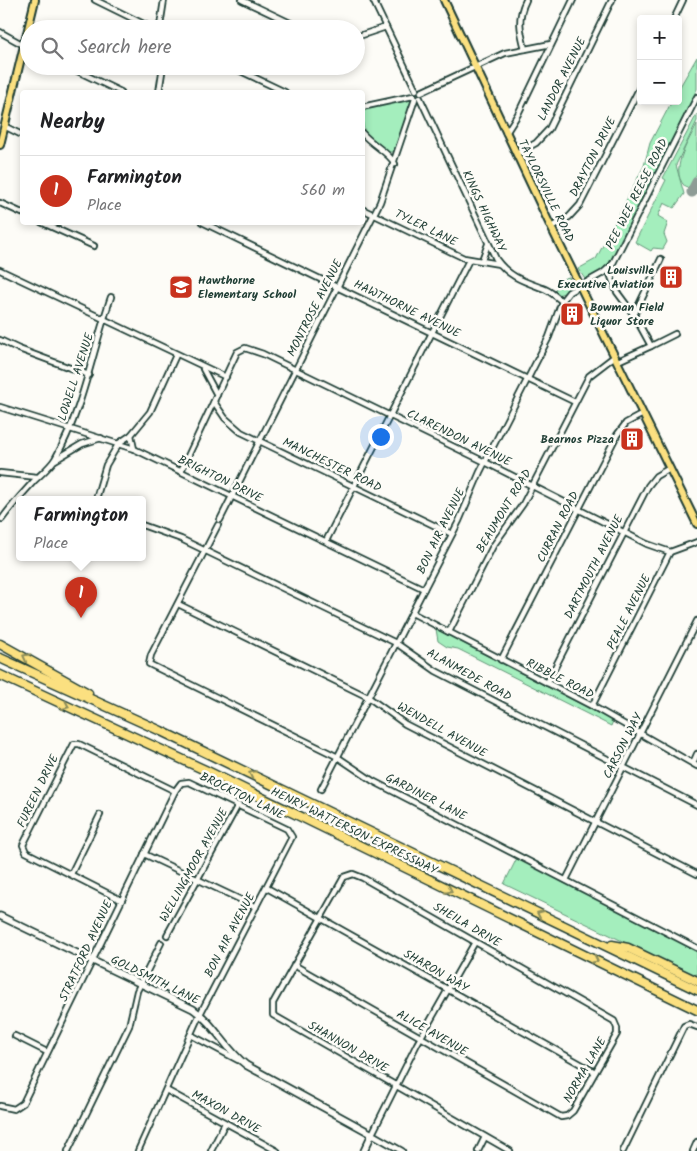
<!DOCTYPE html>
<html lang="en">
<head>
<meta charset="utf-8">
<style>
	body { margin:0; font-family:Kalam,sans-serif; background:#f2f2f2; color:#202124 }
	.controls { position:absolute; right:15px; top:15px; display:grid; overflow:hidden; border-radius:5px; box-shadow:0 2px 8px #0003 }
	.controls button { width:45px; height:45px; display:grid; place-items:center; padding:0; border:0; border-bottom:1px solid #e0e0e0; background:#fff; color:#202124; font:25px sans-serif }
	.you { position:absolute; left:380px; top:436px; width:18px; height:18px; margin:-12px; border:4px solid #fff; border-radius:50%; background:#1a73e8; box-shadow:0 0 0 8px #1a73e833 }
	.badge { display:grid; place-items:center; width:32px; height:32px; border-radius:50%; background:#c8321e; color:#fff; font-size:16px; font-weight:700 }
	.pin { position:absolute; translate:-50% -41px; filter:drop-shadow(0 1px 2px #0008) }
	.pin::after { content:''; position:absolute; top:26px; width:18px; height:15px; background:inherit; clip-path:polygon(0 0,100% 0,50% 100%) }
	.popup { position:absolute; left:16px; top:496px; width:130px; height:65px; box-sizing:border-box; display:grid; place-content:center; border-radius:5px; background:#fff; filter:drop-shadow(0 1px 4px #0005); font-size:16px; white-space:nowrap; color:#757577 }
	.popup b { font-size:19px; color:#202124 }
	.popup::after { content:''; position:absolute; left:50%; top:100%; margin-left:-10px; border:10px solid transparent; border-top-color:#fff }
	.list { margin:0; padding:0; list-style:none }
	h2 { display:flex; justify-content:space-between; align-items:center; height:65px; margin:0; padding:0 20px; font-size:21px }
	h2 small { font-size:16px; font-weight:400; color:#757577 }
	.list li { display:grid; grid-template-columns:32px 1fr auto; gap:15px; align-items:center; box-sizing:border-box; height:70px; padding:0 20px; border-top:1px solid #e0e0e0 }
	.list b { display:block; font-size:19px; white-space:nowrap }
	.list p { margin:0; font-size:16px; white-space:nowrap; color:#757577 }
	.list em { font-size:16px; font-style:normal; color:#757577 }
	.icon { flex:none; width:28px; height:28px; fill:none; stroke:currentColor; stroke-width:2; stroke-linecap:round; stroke-linejoin:round }
	.map { position:relative; flex:none; width:697px; height:1151px; overflow:hidden }
	.search { position:absolute; background:#fff; box-shadow:0 2px 8px #0003; left:20px; top:20px; width:345px; height:55px; display:flex; align-items:center; gap:12px; box-sizing:border-box; padding:0 18px; border-radius:28px; color:#757577; font-size:19px }
	.panel { position:absolute; background:#fff; box-shadow:0 2px 8px #0003; left:20px; top:90px; width:345px; height:135px; border-radius:5px }
	.map>svg:first-child { display:block }
</style>
</head>
<body>
<div class="map">
<svg width="697" height="1151" viewBox="0 0 697 1151">
	<rect width="100%" height="100%" fill="#fdfcf7"/>
	<filter id="ink" filterUnits="userSpaceOnUse"><feTurbulence type="fractalNoise" baseFrequency=".02" numOctaves="2"/><feDisplacementMap in="SourceGraphic" scale="10" xChannelSelector="R" yChannelSelector="G"/><feConvolveMatrix kernelMatrix="1 2 1 2 8 2 1 2 1" color-interpolation-filters="sRGB"/></filter>
	<g filter="url(#ink)">
		<g fill="#a4eebd" stroke="#629678">
			<polygon points="697,57 697,89 623,240 604,271 585,279 578,269 596,259 644,166 650,143 672,101 678,101 678,90"/>
			<path d="M 411,99 L 412,103 L 395,152 L 387,152 C 365,136 363,137 362,109 Z"/>
			<polygon points="697,114 697,121 676,165 684,194 674,208 664,203 658,216 668,222 664,234 667,242 663,249 653,248 651,251 635,242 666,180 663,178"/>
			<path d="M 697,124 L 697,173 L 688,189 C 666,173 689,141 697,124 Z"/>
			<polygon points="569,277 572,285 564,293 558,295 555,291 559,280"/>
			<polygon points="436,629 613,721 611,726 458,649 447,647 438,641"/>
			<polygon points="517,858 697,950 697,977 504,884"/>
		</g>
		<g fill="none" stroke-linecap="round" stroke-linejoin="round">
			<polyline stroke="#8e9c96" stroke-width="11" points="692,192 697,182"/>
			<g stroke="#1f3d34" stroke-width="8">
				<g id="street">
					<polyline points="95,0 154,29"/>
					<polyline points="242,0 303,29"/>
					<polyline points="373,0 416,90"/>
					<polyline points="674,19 683,0"/>
					<polyline points="160,26 164,0"/>
					<polyline points="155,29 159,26 164,29"/>
					<polyline points="0,32 29,48"/>
					<polyline points="356,37 386,27"/>
					<path d="M 525,49 C 520,30 517,18 526,0"/>
					<polyline points="67,66 121,92"/>
					<polyline points="230,66 285,92"/>
					<polyline points="159,92 163,66"/>
					<polyline points="421,92 505,53 551,44"/>
					<path d="M 420,98 L 496,259 C 509,277 523,281 542,288 C 550,290 556,297 562,301"/>
					<polyline points="362,107 413,96"/>
					<polyline points="4,126 22,135"/>
					<path d="M 362,133 C 372,145 390,153 395,164"/>
					<polyline points="506,133 518,114 573,0"/>
					<polyline points="516,154 536,143 549,129 612,0"/>
					<polyline points="0,203 22,213"/>
					<polyline points="362,209 464,258 499,264"/>
					<polyline points="41,222 94,246"/>
					<polyline points="202,222 575,402"/>
					<polyline points="551,227 569,217 580,205 641,85"/>
					<polyline points="482,260 488,244"/>
					<polyline points="608,269 617,292 634,315 651,346 675,334"/>
					<polyline points="0,270 226,377"/>
					<polyline points="634,315 661,259"/>
					<polyline points="0,340 19,349 89,375"/>
					<polyline points="618,361 651,346"/>
					<polyline points="203,369 217,395"/>
					<polyline points="214,402 225,418 241,432 452,534"/>
					<polyline points="0,407 134,449 424,589"/>
					<polyline points="134,449 131,435 150,412 176,355"/>
					<polyline points="55,460 82,444 101,438"/>
					<polyline points="181,471 237,352 245,348 263,354 485,462 647,544 670,552"/>
					<polyline points="0,473 37,477"/>
					<polyline points="96,499 106,465 119,443 131,435"/>
					<path d="M 2,519 C 12,505 23,493 34,481 C 41,474 50,467 55,459 C 84,408 92,351 111,297"/>
					<polyline points="220,520 380,202 415,99"/>
					<polyline points="142,525 181,539 396,643 436,671 697,805"/>
					<polyline points="218,525 151,655 149,664 336,756 373,781 697,948"/>
					<polyline points="326,541 469,260"/>
					<polyline points="178,604 368,697 405,724 697,874"/>
					<polyline points="412,613 592,706 697,766"/>
					<polyline points="449,632 493,546 523,504 589,376 615,356"/>
					<polyline points="501,660 617,435 626,423 643,414"/>
					<polyline points="547,683 648,486 656,476 670,468"/>
					<polyline points="592,706 670,552 697,542"/>
					<polyline points="693,763 697,754"/>
					<polyline points="321,789 459,521 480,472 549,337 562,301 569,292 603,273 612,265 697,97"/>
					<polyline points="144,854 256,907"/>
					<polyline points="71,874 100,815"/>
					<polyline points="566,880 697,621"/>
					<polyline points="267,888 595,1072"/>
					<polyline points="121,900 26,852 23,845 74,744 79,744 175,791"/>
					<polyline points="167,935 238,805"/>
					<polyline points="294,965 561,1117 567,1116 573,1111 617,1034 617,1028 614,1021 363,878 353,874 344,877 273,1003 273,1015 510,1151"/>
					<polyline points="191,1035 238,1060"/>
					<polyline points="15,1036 47,1052"/>
					<polyline points="166,1090 277,1151"/>
					<polyline points="0,1106 14,1109 23,1103 175,791 181,783 189,782 287,829 292,837 197,1020 138,1151"/>
					<polyline points="68,1151 129,1026 137,991 161,943"/>
					<polyline points="211,1151 225,1123"/>
					<polyline points="402,1151 372,1134 417,1044 475,942"/>
					<polyline points="478,1151 485,1137"/>
					<polyline points="623,1151 684,1026 689,1024 697,1027"/>
					<polyline points="693,1151 697,1142"/>
				</g>
			</g>
			<g stroke="#1f3d34" stroke-width="9">
				<path id="secondary" d="M 0,916 L 193,1009 C 215,1024 225,1049 246,1065 L 372,1134 L 364,1151"/>
			</g>
			<g stroke="#1f3d34" stroke-width="10">
				<g id="primary">
					<polyline points="444,0 551,227 697,524"/>
					<polyline points="0,145 35,0"/>
				</g>
			</g>
			<g stroke="#1f3d34" stroke-width="11">
				<g id="highway">
					<polyline points="0,644 88,693"/>
					<polyline points="0,658 161,731 697,990"/>
					<polyline points="0,675 205,770 697,1010"/>
					<polyline points="612,945 628,948 697,981"/>
				</g>
			</g>
			<use href="#street" stroke="#fdfcf7" stroke-width="4.5"/>
			<use href="#secondary" stroke="#fdfcf7" stroke-width="5.5"/>
			<use href="#primary" stroke="#fbe080" stroke-width="6"/>
			<use href="#highway" stroke="#fbe080" stroke-width="8"/>
		</g>
		<defs><path id="oneway-chevron" d="M-2-3.5L2.5 0L-2 3.5" fill="none" stroke-width="1.6" stroke-linecap="round" stroke-linejoin="round" transform="scale(1.25)"/></defs>
		<g stroke="#8d8e5a">
			<use href="#oneway-chevron" transform="translate(26 657) rotate(-152)"/>
			<use href="#oneway-chevron" transform="translate(66 706) rotate(24)"/>
			<use href="#oneway-chevron" transform="translate(252 774) rotate(-154)"/>
			<use href="#oneway-chevron" transform="translate(449 890) rotate(26)"/>
			<use href="#oneway-chevron" transform="translate(540 914) rotate(-155)"/>
			<use href="#oneway-chevron" transform="translate(595 960) rotate(26)"/>
		</g>
	</g>
	<defs>
		<g id="building-square" transform="scale(1.25)"><rect x="-9" y="-9" width="18" height="18" rx="4" fill="#c8321e" stroke="#fdfcf7"/><path d="M-4-6H4V6H1V3H-1V6H-4ZM-2.5-4.3h1.7v1.8h-1.7ZM.8-4.3h1.7v1.8H.8ZM-2.5-1h1.7V.8h-1.7ZM.8-1h1.7V.8H.8Z" fill="#fff"/></g>
		<g id="school-square" transform="scale(1.25)"><rect x="-9" y="-9" width="18" height="18" rx="4" fill="#c8321e" stroke="#fdfcf7"/><path d="M0-5L7-2L0 1L-7-2ZM-4 1L0 2.5L4 1V4Q0 6-4 4Z" fill="#fff"/></g>
	</defs>
	<g fill-rule="evenodd">
		<use href="#building-square" x="671" y="277"/>
		<use href="#school-square" x="181" y="287"/>
		<use href="#building-square" x="572" y="314"/>
		<use href="#building-square" x="632" y="439"/>
	</g>
	<g text-anchor="middle" dominant-baseline="central" stroke-width="5" stroke-linejoin="round" paint-order="stroke">
		<g font-size="12" fill="#1f3d34" stroke="#fdfcf7">
			<text transform="translate(562 79) rotate(-63)">LANDOR AVENUE</text>
			<text transform="translate(593 157) rotate(-63)">DRAYTON DRIVE</text>
			<text transform="translate(546 191) rotate(64)">TAYLORSVILLE ROAD</text>
			<text transform="translate(637 194) rotate(-63)">PEE WEE REESE ROAD</text>
			<text transform="translate(484 211) rotate(65)">KINGS HIGHWAY</text>
			<text transform="translate(426 228) rotate(26)">TYLER LANE</text>
			<text transform="translate(315 308) rotate(-63)">MONTROSE AVENUE</text>
			<text transform="translate(407 309) rotate(26)">HAWTHORNE AVENUE</text>
			<text transform="translate(76 377) rotate(-72)">LOWELL AVENUE</text>
			<text transform="translate(459 438) rotate(26)">CLARENDON AVENUE</text>
			<text transform="translate(332 465) rotate(26)">MANCHESTER ROAD</text>
			<text transform="translate(220 479) rotate(26)">BRIGHTON DRIVE</text>
			<text transform="translate(504 511) rotate(-59)">BEAUMONT ROAD</text>
			<text transform="translate(558 527) rotate(-63)">CURRAN ROAD</text>
			<text transform="translate(441 531) rotate(-64)">BON AIR AVENUE</text>
			<text transform="translate(594 567) rotate(-63)">DARTMOUTH AVENUE</text>
			<text transform="translate(629 612) rotate(-63)">PEALE AVENUE</text>
			<text transform="translate(469 675) rotate(29)">ALANMEDE ROAD</text>
			<text transform="translate(560 679) rotate(27)">RIBBLE ROAD</text>
			<text transform="translate(442 730) rotate(29)">WENDELL AVENUE</text>
			<text transform="translate(623 746) rotate(-63)">CARSON WAY</text>
			<text transform="translate(38 791) rotate(-64)">FUREEN DRIVE</text>
			<text transform="translate(242 796) rotate(26)">BROCKTON LANE</text>
			<text transform="translate(426 797) rotate(27)">GARDINER LANE</text>
			<text transform="translate(354 831) rotate(26)">HENRY WATTERSON EXPRESSWAY</text>
			<text transform="translate(194 865) rotate(-61)">WELLINGMOOR AVENUE</text>
			<text transform="translate(467 925) rotate(30)">SHEILA DRIVE</text>
			<text transform="translate(230 935) rotate(-62)">BON AIR AVENUE</text>
			<text transform="translate(86 951) rotate(-65)">STRATFORD AVENUE</text>
			<text transform="translate(436 971) rotate(30)">SHARON WAY</text>
			<text transform="translate(155 980) rotate(26)">GOLDSMITH LANE</text>
			<text transform="translate(432 1033) rotate(30)">ALICE AVENUE</text>
			<text transform="translate(348 1047) rotate(30)">SHANNON DRIVE</text>
			<text transform="translate(585 1070) rotate(-60)">NORMA LANE</text>
			<text transform="translate(226 1112) rotate(29)">MAXON DRIVE</text>
		</g>
		<g font-size="12" font-weight="bold" fill="#1f3d34" stroke="#fdfcf7" text-anchor="end">
			<text x="654" y="270">Louisville<tspan x="654" dy="14">Executive Aviation</tspan></text>
			<text x="198" y="280" text-anchor="start">Hawthorne<tspan x="198" dy="14">Elementary School</tspan></text>
			<text x="590" y="307" text-anchor="start">Bowman Field<tspan x="590" dy="14">Liquor Store</tspan></text>
			<text x="614" y="439">Bearnos Pizza</text>
		</g>
	</g>
</svg>
<div class="controls">
<button>+</button>
<button>−</button>
</div>
<div class="you"></div>
<div class="pin badge" style="left:81px;top:618px">1</div>
<div class="popup"><b>Farmington</b>Place</div>
<div class="search"><svg class="icon" aria-label="search" viewBox="0 0 24 24"><circle cx="10" cy="10" r="6"/><path d="M15 15l6 6"/></svg>Search here</div>
<section class="panel">
<h2>Nearby<small></small></h2>
<ul class="list">
<li><span class="badge">1</span><div><b>Farmington</b><p>Place</p></div><em>560 m</em></li>
</ul>
</section>
</div>
</body>
</html>
